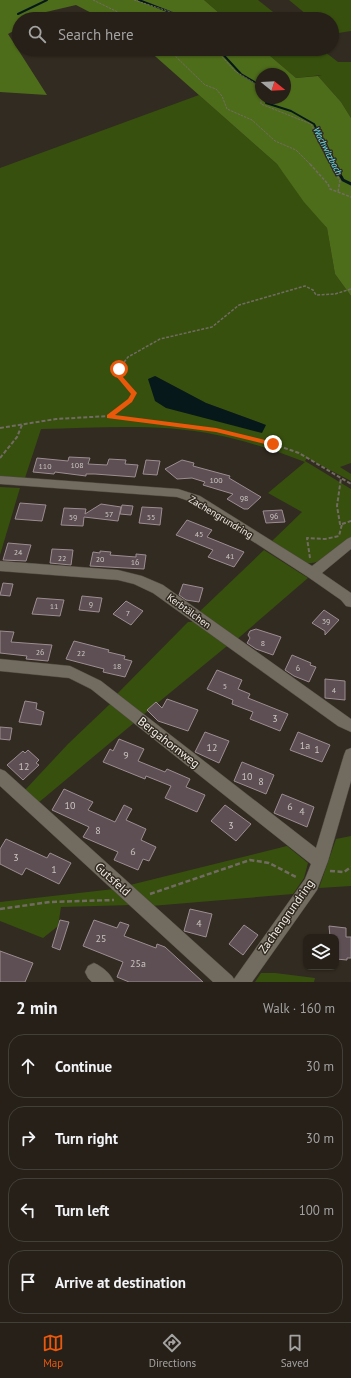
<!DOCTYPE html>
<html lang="en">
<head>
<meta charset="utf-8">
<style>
	body { margin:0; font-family:"PT Sans",sans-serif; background:#2e2822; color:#f1f3f6 }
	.controls { position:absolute; right:12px; bottom:12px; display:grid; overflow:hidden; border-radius:8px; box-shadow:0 1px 3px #0004 }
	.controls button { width:36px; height:36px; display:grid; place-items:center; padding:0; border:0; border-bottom:1px solid #423e38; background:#262019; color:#f1f3f6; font:20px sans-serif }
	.compass { position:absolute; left:255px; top:68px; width:36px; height:36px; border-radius:50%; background:#262019; box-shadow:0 1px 3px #0004; rotate:108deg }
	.stop { position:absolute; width:12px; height:12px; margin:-9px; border:3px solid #ea580c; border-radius:50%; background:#fff }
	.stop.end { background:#ea580c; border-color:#fff; box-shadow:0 1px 4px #0008 }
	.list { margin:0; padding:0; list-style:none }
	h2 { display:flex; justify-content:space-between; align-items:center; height:52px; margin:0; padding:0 16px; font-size:17px }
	h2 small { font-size:13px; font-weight:400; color:#a4a3a2 }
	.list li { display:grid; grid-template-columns:26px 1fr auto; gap:12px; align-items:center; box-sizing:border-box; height:64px; margin:0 8px 8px; padding:0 8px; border:1px solid #423e38; border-radius:16px }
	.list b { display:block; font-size:15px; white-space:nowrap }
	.list em { font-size:13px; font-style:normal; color:#a4a3a2 }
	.icon { flex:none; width:22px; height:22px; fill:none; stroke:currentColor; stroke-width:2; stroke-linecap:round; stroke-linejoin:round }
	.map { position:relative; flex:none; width:351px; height:982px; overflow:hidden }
	.search { position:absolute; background:#262019; box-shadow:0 1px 3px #0004; left:12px; right:12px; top:12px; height:44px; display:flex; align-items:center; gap:10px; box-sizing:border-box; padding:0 14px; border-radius:22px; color:#a4a3a2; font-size:15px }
	.sheet { height:340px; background:#262019 }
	nav { display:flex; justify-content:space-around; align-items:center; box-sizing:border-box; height:56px; border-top:1px solid #423e38; background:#262019; font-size:11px; color:#a4a3a2 }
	nav a { display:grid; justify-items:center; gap:2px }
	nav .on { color:#ea580c }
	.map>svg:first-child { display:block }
</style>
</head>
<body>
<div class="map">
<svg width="351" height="982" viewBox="0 0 351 982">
	<rect width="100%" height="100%" fill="#322b21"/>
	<g fill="#37500e" fill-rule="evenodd">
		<polygon points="204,0 258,0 282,19 226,19"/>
		<polygon points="289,0 351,0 351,31 332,34 332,19 312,19"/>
		<polygon points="262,49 321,49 338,62 351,62 351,118 341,102 318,76 322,75 296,78"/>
		<path d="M 199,95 L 277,164 L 327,228 L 335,274 L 351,296 L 351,463 L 340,467 L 351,474 L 351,481 L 307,458 L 305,461 L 351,489 L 351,537 C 340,546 318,569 303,562 C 292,558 282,548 272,541 L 302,512 L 268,493 L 305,462 C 276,451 247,441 217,435 C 160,423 99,428 41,429 L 25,478 L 0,477 L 0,168 ZM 155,376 L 206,403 L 266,425 L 155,401 Z"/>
		<polygon points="0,487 20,488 0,555"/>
		<polygon points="264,550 308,578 235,641 197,614"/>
		<polygon points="188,622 195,622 227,646 143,715 117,694"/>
		<polygon points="110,704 135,722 38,803 25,790 68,744"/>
		<polygon points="351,836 351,886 319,888 336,839"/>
		<polygon points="287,846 308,863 304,878 293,894 151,906 130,885"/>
		<polygon points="114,889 131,905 61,907 58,926 43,938 0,921 0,902"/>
		<polygon points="261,973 275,973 315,978 314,982 255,982"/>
	</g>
	<g fill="#4e6d1a" fill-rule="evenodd">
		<polygon points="0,0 204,0 226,19 103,19 76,5 46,12 34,19 19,19 19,28 8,34 47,95 0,92"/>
		<path d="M 147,49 L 262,49 L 296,78 L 318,76 L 341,102 L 351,118 L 351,296 L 335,274 L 327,228 L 304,202 L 277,164 ZM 261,74 L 285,74 L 285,98 L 261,98 Z"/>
	</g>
	<polygon fill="#07181a" points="155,376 206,403 266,425 262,433 166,408 155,401 148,379"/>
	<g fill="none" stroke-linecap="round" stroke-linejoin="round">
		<g stroke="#07181a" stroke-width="2">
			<polyline points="139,0 188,19"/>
			<polyline points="18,14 47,0"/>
			<polyline points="218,49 241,74 261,86"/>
			<polyline points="269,98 266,103 291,111 314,124 335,165"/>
		</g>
		<polyline stroke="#07181a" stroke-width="3" points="334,164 343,180 351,184"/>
	</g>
	<g fill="#5d4f53" stroke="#9d8d92">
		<polygon points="69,457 90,458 88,464 107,465 109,459 126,460 125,464 138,465 135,477 95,474 86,474 86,476 55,472 54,474 33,472 37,458 68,461"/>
		<polygon points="146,460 160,461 157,475 143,474"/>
		<polygon points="182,460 194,463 193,466 230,476 229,478 261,497 248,509 244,509 227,499 233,494 203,485 205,482 192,478 177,479 165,469"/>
		<polygon points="20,503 46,505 42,521 15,519"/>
		<polygon points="101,504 121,507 118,521 84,517 83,526 61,525 64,508 86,509 85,514"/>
		<polygon points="122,505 133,506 131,515 120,514"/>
		<polygon points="142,507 162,508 160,525 139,523"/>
		<polygon points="282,510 285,522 266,523 263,511"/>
		<polygon points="187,520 212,530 207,537 244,552 234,567 208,557 213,550 176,535"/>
		<polygon points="8,543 31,545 26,561 3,560"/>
		<polygon points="52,549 73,550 71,565 50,563"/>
		<polygon points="100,551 111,552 110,555 136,557 136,554 146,555 144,569 90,566 93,552 100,553"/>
		<polygon points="3,583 13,584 10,596 0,595"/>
		<polygon points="183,584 203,588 199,602 186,600 179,595"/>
		<polygon points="82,596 102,598 99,612 79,610"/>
		<polygon points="37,598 64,600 60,616 32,614"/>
		<polygon points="126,601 143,611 131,625 113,614"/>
		<polygon points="324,610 339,620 325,635 325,631 312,623"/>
		<polygon points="256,629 281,637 273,655 256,649 247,643 250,638 248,635 250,631"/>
		<polygon points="0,631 14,632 11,642 52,645 48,661 26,659 27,656 0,653"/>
		<polygon points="74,641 109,650 108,652 125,656 124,659 132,661 125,677 103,672 104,669 66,659"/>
		<polygon points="292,655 311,663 310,665 316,667 309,682 294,676 285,670"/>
		<polygon points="217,670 242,680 238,689 250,694 248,698 288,714 280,731 250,719 253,712 232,704 233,700 207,689"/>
		<polygon points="325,679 345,681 345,700 325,698"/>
		<polygon points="167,699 198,710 188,731 158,721 147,710 156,702 162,708"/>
		<polygon points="25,701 37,703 36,709 44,712 41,725 19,722"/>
		<polygon points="0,727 12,728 10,740 0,739"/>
		<polygon points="205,732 229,741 219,763 195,752"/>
		<polygon points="298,732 330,745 322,762 290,750"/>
		<polygon points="119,739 144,749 138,761 165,772 167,769 190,779 186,787 205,795 197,812 165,798 171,786 146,776 145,779 103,762 110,749 113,751"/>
		<polygon points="28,750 39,760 36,763 39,765 23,780 7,765 23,751 25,753"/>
		<polygon points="242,762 274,775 266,794 234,781"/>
		<polygon points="64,789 93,802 88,810 115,822 124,805 132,809 126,820 146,829 141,840 156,847 149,861 143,859 138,870 114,860 118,852 83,837 89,827 52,810"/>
		<polygon points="282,794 314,807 307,827 274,813"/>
		<polygon points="225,805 251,824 236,841 211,821"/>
		<polygon points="6,839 47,858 50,853 71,863 59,884 26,868 22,875 0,864 0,849"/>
		<polygon points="190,909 212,914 206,937 184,931"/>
		<polygon points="60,920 69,922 60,950 52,947"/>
		<polygon points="94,920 117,928 120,922 129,925 124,936 156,948 157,944 165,947 203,982 129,982 117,977 123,962 83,946"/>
		<polygon points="244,925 258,935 243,955 229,944"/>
		<polygon points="329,926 346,928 346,937 351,937 351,958 347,958 347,960 336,959 336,937 330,937"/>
		<polygon points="0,951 33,963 25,982 0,982"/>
	</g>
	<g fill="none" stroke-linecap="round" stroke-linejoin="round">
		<g stroke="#4d483f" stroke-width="1">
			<g id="minor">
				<polygon points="0,476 178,489 200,496 312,566 347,539 351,537 351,549 322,573 351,593 351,607 346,606 341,600 308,577 192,502 177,497 0,484"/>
				<polygon points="0,561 118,570 142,576 163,585 351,719 351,732 338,726 153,593 134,584 118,580 0,571"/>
				<polygon points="0,659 70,666 101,681 316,848 344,755 346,750 351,748 351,781 328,861 317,890 252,982 213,982 0,786 0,769 5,771 232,976 234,979 305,879 311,864 91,689 69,678 0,671"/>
				<path d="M 94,963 C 103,967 110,973 114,982 L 92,982 L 88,978 L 85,972 L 88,966 Z"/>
			</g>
		</g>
		<g stroke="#726b63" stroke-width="1" stroke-dasharray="2.5 1" stroke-linecap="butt">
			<polyline points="93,0 124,15 129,19"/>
			<polyline points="134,0 177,14 182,19"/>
			<polyline points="168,49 205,85 216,89 222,96 227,109 252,120 275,141 296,150 311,165"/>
			<polyline points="215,49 235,71 261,87"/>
			<polyline points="261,98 261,104 311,124 332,165"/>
		</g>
		<g stroke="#726b63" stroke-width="1.5" stroke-dasharray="3 1.5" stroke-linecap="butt">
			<polyline points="310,164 328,184 330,189 351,197"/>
			<polyline points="331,164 340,181 338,192"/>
			<polyline points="119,374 119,369 128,357 160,339 212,327 239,305 305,286 313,290 316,295 335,294 351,289"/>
		</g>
		<g stroke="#726b63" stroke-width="2" stroke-dasharray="4 2" stroke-linecap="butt">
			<polyline points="110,416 130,401 134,393 119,376 119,373"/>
			<polyline points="0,428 56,419 109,416 216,430 273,444 299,453 351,484"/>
			<polyline points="0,458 17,437 22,425"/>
			<polyline points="342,524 351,521"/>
			<polyline points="310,558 307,538 325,539 339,536 342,524 340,524 337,506 341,478"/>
		</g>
		<g stroke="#726b63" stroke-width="2.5" stroke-dasharray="5 2.5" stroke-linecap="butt">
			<polyline points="330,871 344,872 351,867"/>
			<polyline points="150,894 250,860 269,863 298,878"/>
			<polyline points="0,909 50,902 114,900"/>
		</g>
		<use href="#minor" fill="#726b5f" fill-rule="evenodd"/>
	</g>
	<polygon fill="#ea580c" points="117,368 121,368 122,376 137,393 132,402 115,415 216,428 273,442 276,444 273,446 216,432 107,418 107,415 128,399 131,394 116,376"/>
	<g text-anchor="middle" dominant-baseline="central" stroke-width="3" stroke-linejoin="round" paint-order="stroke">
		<g font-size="8" fill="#ccc5c1">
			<text x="77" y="465">108</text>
			<text x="45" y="466">110</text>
			<text x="216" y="480">100</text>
			<text x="244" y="498">98</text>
			<text x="109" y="514">57</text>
			<text x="274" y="516">96</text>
			<text x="73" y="517">59</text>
			<text x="151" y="517">55</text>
			<text x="199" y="534">45</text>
			<text x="18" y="552">24</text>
			<text x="230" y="556">41</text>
			<text x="62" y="558">22</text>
			<text x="100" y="559">20</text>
			<text x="135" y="562">16</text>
			<text x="91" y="604">9</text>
			<text x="54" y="606">11</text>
			<text x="128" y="613">7</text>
			<text x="326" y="621">39</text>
			<text x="263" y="643">8</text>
			<text x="40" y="652">26</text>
			<text x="81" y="653">22</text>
			<text x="117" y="666">18</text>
			<text x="298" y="668">6</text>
			<text x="225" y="686">5</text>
			<text x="334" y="690">4</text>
		</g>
		<g font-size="9" font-style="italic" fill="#68e9fd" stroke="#322b21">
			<text transform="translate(328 151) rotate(63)">Wachwitzbach</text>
		</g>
		<g font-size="10" fill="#f1ece6" stroke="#322b21">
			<text transform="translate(221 517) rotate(31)">Zachengrundring</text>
			<text transform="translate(189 611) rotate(36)">Kerbtälchen</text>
		</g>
		<g font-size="10" fill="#ccc5c1">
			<text x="275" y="718">3</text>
			<text x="305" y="745">1a</text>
			<text x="212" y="747">12</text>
			<text x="317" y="749">1</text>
			<text x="126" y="755">9</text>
			<text x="24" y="766">12</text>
			<text x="247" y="776">10</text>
			<text x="261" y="781">8</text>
			<text x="70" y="805">10</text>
			<text x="290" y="806">6</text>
			<text x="302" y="811">4</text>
			<text x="231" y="825">3</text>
			<text x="98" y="830">8</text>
			<text x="133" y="851">6</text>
			<text x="16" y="857">3</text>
			<text x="54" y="869">1</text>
			<text x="199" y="923">4</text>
			<text x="101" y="938">25</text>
			<text x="138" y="963">25a</text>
		</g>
		<g font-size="12" fill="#f1ece6" stroke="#322b21">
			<text transform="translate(169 742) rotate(38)">Bergahornweg</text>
			<text transform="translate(113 879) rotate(42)">Gutsfeld</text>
			<text transform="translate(286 916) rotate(-55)">Zachengrundring</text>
		</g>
	</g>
</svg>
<div class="controls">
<button><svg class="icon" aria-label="layers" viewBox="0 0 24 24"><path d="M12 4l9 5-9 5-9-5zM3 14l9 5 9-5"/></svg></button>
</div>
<svg class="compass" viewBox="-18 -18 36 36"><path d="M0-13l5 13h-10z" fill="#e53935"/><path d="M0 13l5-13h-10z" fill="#a4a3a2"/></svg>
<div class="stop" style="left:119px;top:369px"></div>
<div class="stop end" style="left:273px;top:444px"></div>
<div class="search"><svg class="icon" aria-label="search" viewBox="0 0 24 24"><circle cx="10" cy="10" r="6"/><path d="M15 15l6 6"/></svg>Search here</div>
</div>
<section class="sheet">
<h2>2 min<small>Walk · 160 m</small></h2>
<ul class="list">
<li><svg class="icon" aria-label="ahead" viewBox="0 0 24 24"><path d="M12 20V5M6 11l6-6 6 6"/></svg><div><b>Continue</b></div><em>30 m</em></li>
<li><svg class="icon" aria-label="right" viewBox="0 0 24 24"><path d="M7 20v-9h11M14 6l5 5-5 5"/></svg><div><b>Turn right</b></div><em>30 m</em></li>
<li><svg class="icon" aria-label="left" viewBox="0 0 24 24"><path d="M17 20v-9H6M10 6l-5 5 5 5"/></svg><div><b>Turn left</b></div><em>100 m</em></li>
<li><svg class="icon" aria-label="arrive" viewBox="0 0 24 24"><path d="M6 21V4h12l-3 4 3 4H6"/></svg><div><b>Arrive at destination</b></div></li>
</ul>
</section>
<nav>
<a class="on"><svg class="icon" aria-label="map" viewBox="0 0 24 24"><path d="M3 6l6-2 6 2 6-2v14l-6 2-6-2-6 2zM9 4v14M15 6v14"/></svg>Map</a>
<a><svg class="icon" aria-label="directions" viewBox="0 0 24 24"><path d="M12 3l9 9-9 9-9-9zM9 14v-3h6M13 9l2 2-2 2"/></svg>Directions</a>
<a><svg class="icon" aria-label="saved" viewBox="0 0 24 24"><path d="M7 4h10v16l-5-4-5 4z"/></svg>Saved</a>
</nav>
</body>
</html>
